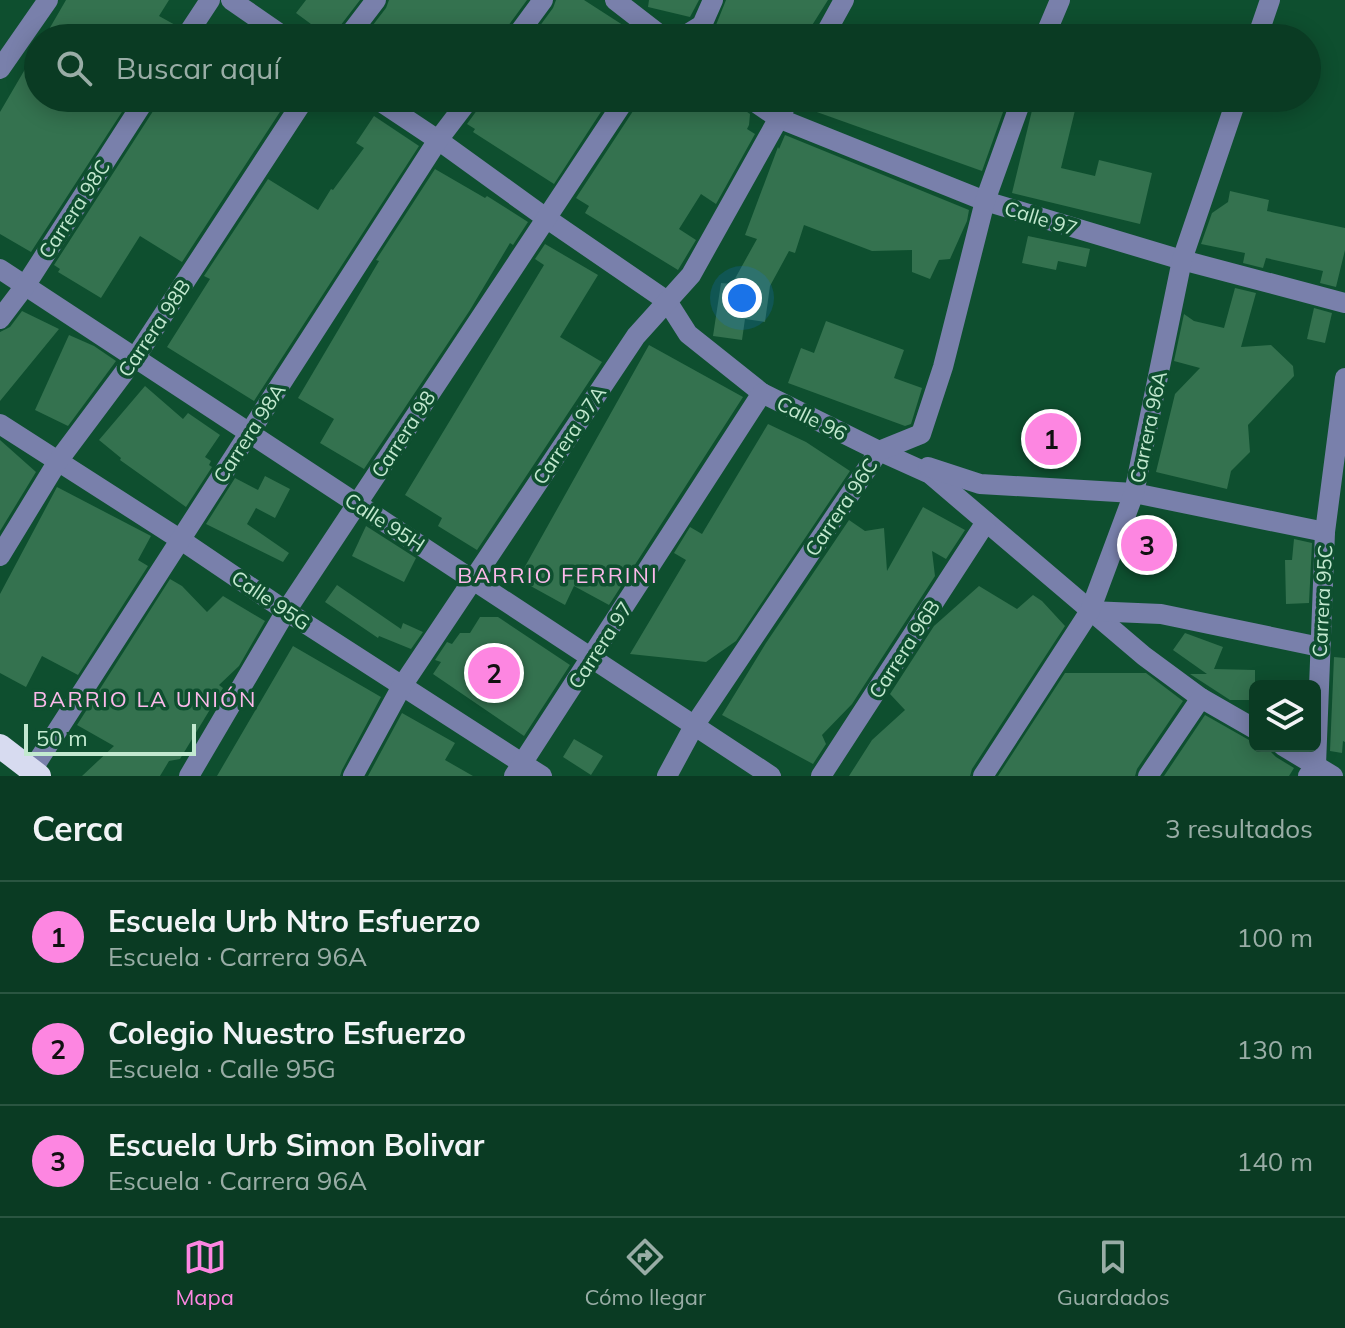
<!DOCTYPE html>
<html lang="es">
<head>
<meta charset="utf-8">
<style>
	body { margin:0; font-family:Mulish,sans-serif; background:#13422b; color:#f1f3f6 }
	.controls { position:absolute; right:24px; bottom:24px; display:grid; overflow:hidden; border-radius:12px; box-shadow:0 4px 20px #0003 }
	.controls button { width:72px; height:72px; display:grid; place-items:center; padding:0; border:0; border-bottom:2px solid #2a5541; background:#0a3b23; color:#f1f3f6; font:40px sans-serif }
	.scale { position:absolute; left:24px; bottom:20px; width:172px; box-sizing:border-box; padding-left:8px; border:4px solid #c3e9d0; border-top:0; font-size:22px; line-height:28px; white-space:nowrap; color:#c3e9d0; -webkit-text-stroke:6px #0e4f2f; paint-order:stroke }
	.you { position:absolute; left:742px; top:298px; width:28px; height:28px; margin:-20px; border:6px solid #fff; border-radius:50%; background:#1a73e8; box-shadow:0 0 0 12px #1a73e833 }
	.badge { display:grid; place-items:center; width:52px; height:52px; border-radius:50%; background:#fd86e1; color:#111; font-size:26px; font-weight:700 }
	.pin { position:absolute; translate:-50% -50%; border:4px solid #fff; box-shadow:0 2px 8px #0006 }
	.list { margin:0; padding:0; list-style:none }
	h2 { display:flex; justify-content:space-between; align-items:center; height:104px; margin:0; padding:0 32px; font-size:34px }
	h2 small { font-size:26px; font-weight:400; color:#99ada6 }
	.list li { display:grid; grid-template-columns:52px 1fr auto; gap:24px; align-items:center; box-sizing:border-box; height:112px; padding:0 32px; border-top:2px solid #2a5541 }
	.list b { display:block; font-size:30px; white-space:nowrap }
	.list p { margin:0; font-size:26px; white-space:nowrap; color:#99ada6 }
	.list em { font-size:26px; font-style:normal; color:#99ada6 }
	.icon { flex:none; width:44px; height:44px; fill:none; stroke:currentColor; stroke-width:2; stroke-linecap:round; stroke-linejoin:round }
	.map { position:relative; flex:none; width:1345px; height:776px; overflow:hidden }
	.search { position:absolute; background:#0a3b23; box-shadow:0 4px 20px #0003; left:24px; right:24px; top:24px; height:88px; display:flex; align-items:center; gap:20px; box-sizing:border-box; padding:0 28px; border-radius:44px; color:#99ada6; font-size:30px }
	.sheet { height:440px; background:#0a3b23 }
	nav { display:flex; justify-content:space-around; align-items:center; box-sizing:border-box; height:112px; border-top:2px solid #2a5541; background:#0a3b23; font-size:22px; color:#99ada6 }
	nav a { display:grid; justify-items:center; gap:4px }
	nav .on { color:#fd86e1 }
	.map>svg:first-child { display:block }
</style>
</head>
<body>
<div class="map">
<svg width="1345" height="776" viewBox="0 0 1345 776">
	<rect width="100%" height="100%" fill="#0e4f2f"/>
	<g fill="#34724f">
		<polygon points="66,0 169,0 159,16 177,26 172,38 44,38"/>
		<polygon points="306,0 360,0 337,30 334,38 330,38 296,13"/>
		<polygon points="389,0 527,0 505,30 502,38 363,38 386,8"/>
		<polygon points="556,0 584,0 643,38 531,38 553,8"/>
		<polygon points="649,0 699,0 690,17 648,7"/>
		<polygon points="726,0 828,0 804,38 708,38 714,30"/>
		<polygon points="38,47 38,98 131,98 31,252 0,234 0,112"/>
		<polygon points="159,98 289,98 182,262 140,236 101,298 58,272 60,269 54,265 157,105"/>
		<polygon points="483,98 610,98 554,184 473,132 475,129 467,124 480,106"/>
		<polygon points="639,98 727,98 750,114 749,125 747,129 755,134 716,204 701,194 679,229 696,240 678,270 585,213 589,206 576,198 637,105"/>
		<polygon points="803,98 1008,98 982,171 800,106"/>
		<polygon points="1035,98 1078,98 1061,168 1095,176 1099,160 1152,173 1140,224 1012,193"/>
		<polygon points="374,116 419,146 254,401 167,347 210,279 204,276 268,179 318,210 331,189 333,190 364,148 356,143"/>
		<polygon points="785,135 969,210 967,221 950,259 939,260 930,279 912,272 912,250 872,251 804,225 795,253 789,251 770,286 765,322 745,319 742,340 713,336 721,283 732,284 757,239 745,235 778,147 779,149"/>
		<polygon points="435,169 485,198 487,196 528,222 513,245 510,243 470,310 364,469 320,443 334,419 298,398 379,261 376,260"/>
		<polygon points="1230,191 1269,200 1267,211 1345,228 1345,250 1336,287 1320,283 1323,271 1266,258 1263,268 1243,263 1245,253 1201,244 1212,213 1228,202"/>
		<polygon points="1028,236 1090,249 1086,267 1058,261 1056,270 1022,263"/>
		<polygon points="545,244 598,275 560,337 602,362 477,550 438,526 442,518 405,495 544,265 535,259"/>
		<polygon points="1235,288 1256,293 1241,347 1271,345 1293,366 1294,376 1248,425 1250,452 1231,471 1227,489 1156,472 1175,394 1200,368 1174,361 1184,314 1194,321 1224,328"/>
		<polygon points="1314,308 1332,313 1325,343 1307,339"/>
		<polygon points="22,311 59,329 0,401 0,332 10,327"/>
		<polygon points="826,321 904,350 894,378 922,388 911,424 905,426 788,383 801,348 814,353"/>
		<polygon points="69,335 94,346 116,361 68,426 35,410"/>
		<polygon points="649,345 743,397 609,605 574,586 565,605 518,579"/>
		<polygon points="145,386 183,419 188,413 220,435 205,457 211,461 209,465 212,467 186,507 120,460 121,458 99,440"/>
		<polygon points="768,424 806,442 850,471 736,641 706,662 630,654 686,560 674,553 690,527 702,534"/>
		<polygon points="0,440 36,472 0,531"/>
		<polygon points="265,476 290,489 275,518 256,508 247,524 289,553 283,562 206,524 235,478 258,490"/>
		<polygon points="57,487 151,536 138,560 148,566 78,675 42,656 26,687 0,673 0,594"/>
		<polygon points="923,507 965,530 946,559 932,551 935,576 852,704 822,735 826,744 813,764 722,715 766,643 849,520 865,531 884,528 887,571"/>
		<polygon points="366,526 416,558 404,582 352,556"/>
		<polygon points="1294,539 1312,543 1309,603 1286,604 1285,560 1292,560"/>
		<polygon points="170,579 182,586 207,612 223,596 265,621 239,666 219,685 223,688 180,759 169,761 160,776 82,776 114,746 77,725"/>
		<polygon points="337,585 401,629 403,623 423,632 411,649 379,636 378,638 325,602"/>
		<polygon points="979,586 1017,609 1033,595 1042,601 1065,626 972,769 970,776 849,776 872,740 905,710 890,694 934,626"/>
		<polygon points="480,617 498,617 570,665 524,736 433,674 441,662 435,660 447,642 452,644 460,633 470,633"/>
		<polygon points="1185,633 1223,647 1214,669 1255,670 1255,700 1230,700 1190,674 1207,674 1173,650"/>
		<polygon points="293,646 381,697 342,770 340,776 217,776"/>
		<polygon points="1334,657 1345,658 1345,742 1343,741 1342,753 1330,751"/>
		<polygon points="1065,673 1146,673 1183,701 1137,769 1135,776 998,776"/>
		<polygon points="402,713 455,743 445,760 473,776 368,776"/>
		<polygon points="1205,715 1249,740 1255,742 1255,746 1270,746 1271,752 1276,757 1294,768 1289,776 1164,776"/>
		<polygon points="574,739 603,756 591,775 563,757"/>
	</g>
	<g fill="none" stroke-linecap="round" stroke-linejoin="round">
		<g stroke="#7980ab" stroke-width="20">
			<polyline points="231,0 286,38"/>
			<polyline points="615,0 664,38"/>
			<polyline points="185,38 210,0"/>
			<polyline points="347,38 376,0"/>
			<polyline points="515,38 543,0"/>
			<polyline points="681,38 702,25 713,0"/>
			<polyline points="823,38 844,0"/>
			<polyline points="1044,38 1060,0"/>
			<polyline points="1257,38 1270,0"/>
			<polyline points="0,69 48,0"/>
			<polyline points="375,98 438,140 546,218 667,301 688,334 762,393 879,451 930,474 1144,656 1201,698 1255,729"/>
			<polyline points="749,98 778,118 985,201 1182,260 1345,303"/>
			<polyline points="0,269 771,776"/>
			<polyline points="0,319 25,286 146,98"/>
			<polyline points="0,424 181,540 286,611 542,776"/>
			<polyline points="928,467 980,484 1134,493 1325,532"/>
			<polyline points="0,556 58,461 135,358 305,98"/>
			<polyline points="1090,611 1161,614 1320,647"/>
			<polyline points="1283,746 1333,776"/>
			<polyline points="32,770 438,140 470,98"/>
			<polyline points="189,776 286,611 626,98"/>
			<polyline points="353,776 402,686 636,336 691,275 790,98"/>
			<polyline points="514,776 762,393"/>
			<polyline points="667,776 694,726 879,451 921,434 943,367 985,201 1022,98"/>
			<polyline points="821,776 986,522"/>
			<polyline points="983,776 1090,611 1134,493 1182,260 1237,98"/>
			<polyline points="1148,776 1201,698"/>
			<polyline points="1308,776 1316,765 1325,532 1345,378"/>
		</g>
		<polyline stroke="#d7dbf0" stroke-width="24" points="0,746 39,776"/>
	</g>
	<g text-anchor="middle" dominant-baseline="central" stroke-width="7" stroke-linejoin="round" paint-order="stroke">
		<g font-size="20" fill="#c3e9d0" stroke="#0e4f2f">
			<text transform="translate(74 209) rotate(-57)">Carrera 98C</text>
			<text transform="translate(1041 218) rotate(17)">Calle 97</text>
			<text transform="translate(154 328) rotate(-56)">Carrera 98B</text>
			<text transform="translate(812 418) rotate(26)">Calle 96</text>
			<text transform="translate(1148 427) rotate(-78)">Carrera 96A</text>
			<text transform="translate(249 433) rotate(-57)">Carrera 98A</text>
			<text transform="translate(403 434) rotate(-57)">Carrera 98</text>
			<text transform="translate(569 435) rotate(-56)">Carrera 97A</text>
			<text transform="translate(841 507) rotate(-56)">Carrera 96C</text>
			<text transform="translate(385 522) rotate(33)">Calle 95H</text>
			<text transform="translate(271 600) rotate(34)">Calle 95G</text>
			<text transform="translate(1322 601) rotate(-87)">Carrera 95C</text>
			<text transform="translate(600 645) rotate(-57)">Carrera 97</text>
			<text transform="translate(904 649) rotate(-57)">Carrera 96B</text>
		</g>
		<g font-size="22" letter-spacing="2" fill="#fcb9ea" stroke="#0e4f2f">
			<text x="558" y="575">BARRIO FERRINI</text>
			<text x="145" y="699">BARRIO LA UNIÓN</text>
		</g>
	</g>
</svg>
<div class="controls">
<button><svg class="icon" aria-label="layers" viewBox="0 0 24 24"><path d="M12 4l9 5-9 5-9-5zM3 14l9 5 9-5"/></svg></button>
</div>
<div class="scale">50 m</div>
<div class="you"></div>
<div class="pin badge" style="left:1051px;top:439px">1</div>
<div class="pin badge" style="left:494px;top:673px">2</div>
<div class="pin badge" style="left:1147px;top:545px">3</div>
<div class="search"><svg class="icon" aria-label="search" viewBox="0 0 24 24"><circle cx="10" cy="10" r="6"/><path d="M15 15l6 6"/></svg>Buscar aquí</div>
</div>
<section class="sheet">
<h2>Cerca<small>3 resultados</small></h2>
<ul class="list">
<li><span class="badge">1</span><div><b>Escuela Urb Ntro Esfuerzo</b><p>Escuela · Carrera 96A</p></div><em>100 m</em></li>
<li><span class="badge">2</span><div><b>Colegio Nuestro Esfuerzo</b><p>Escuela · Calle 95G</p></div><em>130 m</em></li>
<li><span class="badge">3</span><div><b>Escuela Urb Simon Bolivar</b><p>Escuela · Carrera 96A</p></div><em>140 m</em></li>
</ul>
</section>
<nav>
<a class="on"><svg class="icon" aria-label="map" viewBox="0 0 24 24"><path d="M3 6l6-2 6 2 6-2v14l-6 2-6-2-6 2zM9 4v14M15 6v14"/></svg>Mapa</a>
<a><svg class="icon" aria-label="directions" viewBox="0 0 24 24"><path d="M12 3l9 9-9 9-9-9zM9 14v-3h6M13 9l2 2-2 2"/></svg>Cómo llegar</a>
<a><svg class="icon" aria-label="saved" viewBox="0 0 24 24"><path d="M7 4h10v16l-5-4-5 4z"/></svg>Guardados</a>
</nav>
</body>
</html>
